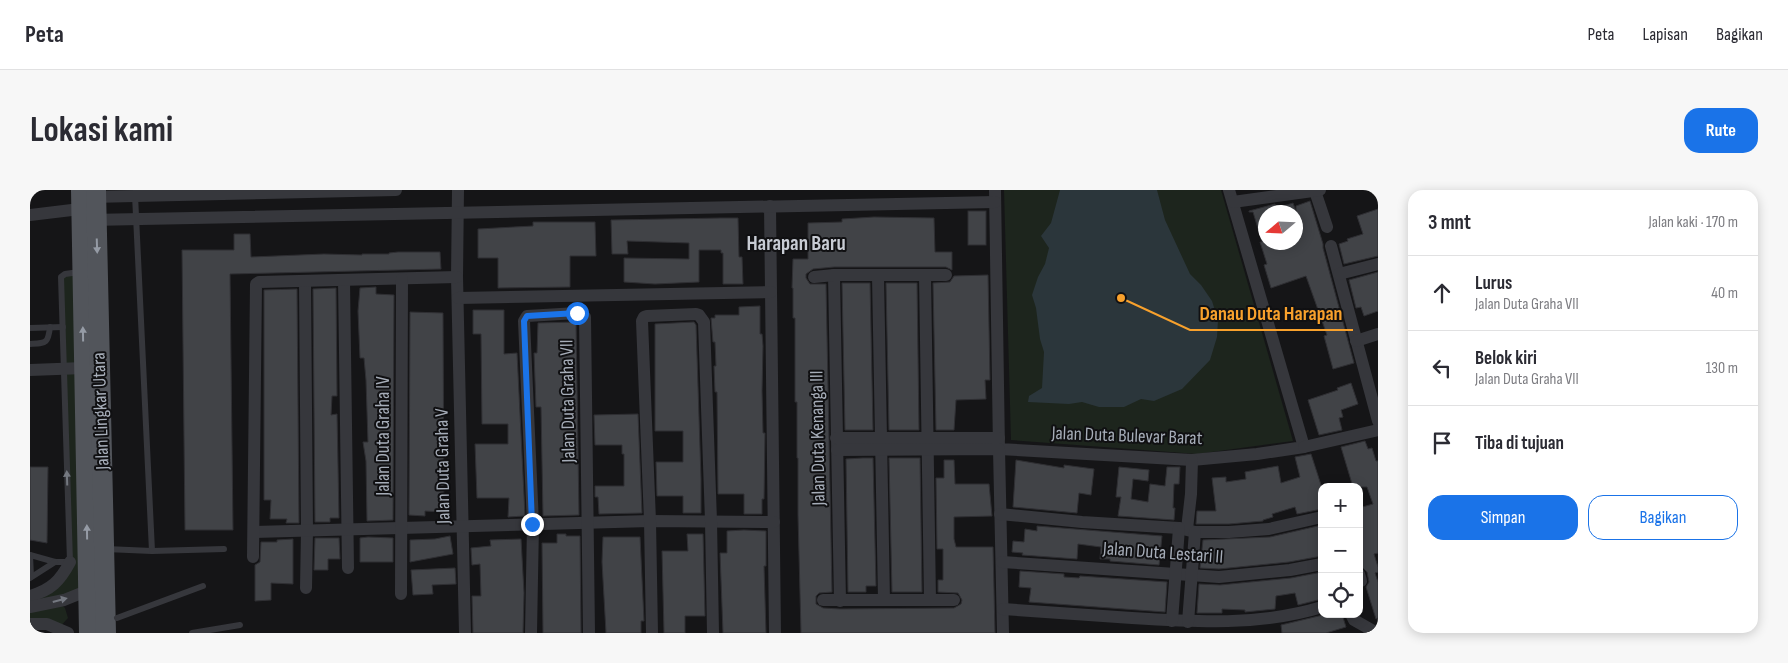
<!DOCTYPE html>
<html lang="id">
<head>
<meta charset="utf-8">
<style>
	body { margin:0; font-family:"Sofia Sans Condensed",sans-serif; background:#f7f7f7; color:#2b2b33 }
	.controls { position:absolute; right:15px; bottom:15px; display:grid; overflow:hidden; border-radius:10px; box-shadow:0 2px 12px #0003 }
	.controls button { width:45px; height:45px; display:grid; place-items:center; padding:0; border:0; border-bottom:1px solid #e1e1e2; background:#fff; color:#2b2b33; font:25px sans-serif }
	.compass { position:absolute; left:1228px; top:15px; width:45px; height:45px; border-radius:50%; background:#fff; box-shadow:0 2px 12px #0003; rotate:251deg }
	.stop { position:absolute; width:15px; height:15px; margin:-11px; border:4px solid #1a73e8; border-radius:50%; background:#fff }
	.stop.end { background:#1a73e8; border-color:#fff; box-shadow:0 1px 5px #0008 }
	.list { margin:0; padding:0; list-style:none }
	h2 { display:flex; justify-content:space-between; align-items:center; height:65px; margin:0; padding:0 20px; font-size:21px }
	h2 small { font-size:16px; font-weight:400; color:#7c7c81 }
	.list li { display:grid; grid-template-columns:32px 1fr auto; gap:15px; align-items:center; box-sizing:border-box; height:75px; padding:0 20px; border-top:1px solid #e1e1e2 }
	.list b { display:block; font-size:19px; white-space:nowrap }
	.list p { margin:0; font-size:16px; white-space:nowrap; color:#7c7c81 }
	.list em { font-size:16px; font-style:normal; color:#7c7c81 }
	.actions { display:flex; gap:10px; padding:15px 20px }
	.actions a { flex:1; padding:11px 0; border:1px solid #1a73e8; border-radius:15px; text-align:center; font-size:18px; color:#1a73e8 }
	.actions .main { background:#1a73e8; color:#fff }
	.icon { flex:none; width:28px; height:28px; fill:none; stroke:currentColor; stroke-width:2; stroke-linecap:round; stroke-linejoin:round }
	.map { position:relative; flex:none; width:1348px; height:443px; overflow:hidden; border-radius:15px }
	header { display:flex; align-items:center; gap:30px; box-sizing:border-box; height:70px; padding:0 25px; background:#fff; border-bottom:1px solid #e1e1e2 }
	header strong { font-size:24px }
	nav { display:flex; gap:28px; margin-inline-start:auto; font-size:18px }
	.intro { display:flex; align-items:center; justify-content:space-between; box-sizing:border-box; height:120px; padding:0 30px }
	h1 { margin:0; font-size:35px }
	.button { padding:12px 22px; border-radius:15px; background:#1a73e8; color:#fff; font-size:18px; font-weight:700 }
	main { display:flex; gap:30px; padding:0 30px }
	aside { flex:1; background:#fff; border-radius:15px; box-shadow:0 2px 12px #0003 }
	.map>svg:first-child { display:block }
</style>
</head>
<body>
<header>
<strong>Peta</strong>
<nav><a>Peta</a><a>Lapisan</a><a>Bagikan</a></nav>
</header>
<div class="intro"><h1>Lokasi kami</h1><a class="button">Rute</a></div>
<main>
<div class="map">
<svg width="1348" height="443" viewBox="0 0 1348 443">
	<rect width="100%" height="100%" fill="#151517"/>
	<g fill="#1d251d">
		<polygon points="974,0 1191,0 1263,251 1167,264 981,250"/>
		<polygon points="43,83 59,400 29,412 35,418 38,428 28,439 0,434 0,406 12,402 40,372 31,87"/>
	</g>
	<polygon fill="#2b363b" points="1030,0 1127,0 1135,30 1160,84 1171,95 1182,111 1188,130 1187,147 1180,170 1152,199 1124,211 1111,209 1094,217 1069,217 1052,212 1039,214 998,212 999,206 1012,198 1014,162 1010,149 1006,118 1002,105 1008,87 1015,74 1019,58 1011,46 1021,33"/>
	<g fill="#414347" stroke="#2f2f33" fill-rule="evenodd">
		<path d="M 1280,11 L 1293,54 L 1293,58 L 1324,173 L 1303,179 L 1294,146 L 1297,145 L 1276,86 L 1241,98 L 1234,75 L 1237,74 L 1230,52 L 1232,52 L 1223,22 L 1219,22 L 1219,21 L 1245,14 L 1246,18 L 1263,13 L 1266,21 L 1266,16 ZM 1236,22 L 1266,22 L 1266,52 L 1236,52 Z"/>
		<polygon points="1348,19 1348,66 1314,74 1309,54 1318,51 1317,49 1333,44 1327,26"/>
		<rect x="938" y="21" width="18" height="34"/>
		<polygon points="844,27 904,28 905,62 922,62 922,80 916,77 804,77 783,79 776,84 776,88 780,94 796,94 802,402 789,403 786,406 786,414 793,418 810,419 924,418 931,414 932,410 928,403 908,402 908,390 913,390 913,359 907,359 906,288 914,288 914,270 924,270 925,294 959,294 962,326 924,327 924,349 926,357 963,357 965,443 771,443 768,325 768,268 767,268 767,212 765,212 765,128 763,128 763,98 762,98 763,69 778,69 778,33 812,32 812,29"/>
		<polygon points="691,28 708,28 709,67 712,67 713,94 693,94 693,63 691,63 691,60 669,60 669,92 625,94 594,92 594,68 659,69 659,53 597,51 598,64 582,64 581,30"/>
		<polygon points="503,32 565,32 566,66 540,66 540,97 468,98 468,68 448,68 448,39 503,36"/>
		<polygon points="204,44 220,44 221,67 294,64 332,65 332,64 359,64 359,63 368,62 410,62 411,79 200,84 203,340 155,340 152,60 204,60"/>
		<polygon points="1348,82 1348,121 1334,126 1331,117 1326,118 1319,90"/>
		<polygon points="958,85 960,190 955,190 956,209 926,210 924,240 906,240 903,93 920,92 924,86"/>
		<polygon points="812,93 840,93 843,240 815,240"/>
		<polygon points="856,93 887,93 889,240 859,240"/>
		<polygon points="346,97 346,104 364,105 363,330 337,331 336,271 333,252 338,252 336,190 334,168 330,168 328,121 330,98"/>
		<polygon points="306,98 307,206 302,206 301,225 307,224 309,328 300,328 300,332 285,332 283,99"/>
		<polygon points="267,99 269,333 256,333 257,329 240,329 241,310 234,310 234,100"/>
		<polygon points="730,116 730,144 732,144 733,156 732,201 733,243 735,243 734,309 732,309 732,324 714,324 714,304 688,304 687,202 685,202 684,176 686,176 685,152 683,152 681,128 685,128 685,125 709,125 709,117"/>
		<polygon points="443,120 474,120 474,164 487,163 495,326 478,327 479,308 447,308 445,254 478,254 478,234 452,234 451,144 443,144"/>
		<polygon points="380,122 413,123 414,322 395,321 395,326 379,325"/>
		<polygon points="546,132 549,325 513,326 511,217 506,217 504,163 507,163 508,133"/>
		<polygon points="664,132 666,135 671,289 671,323 653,323 653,306 627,306 626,272 653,272 653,241 625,241 625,134"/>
		<polygon points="1321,193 1328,214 1311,220 1313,227 1309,228 1312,240 1289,245 1278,210 1308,200 1307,198"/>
		<polygon points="608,224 612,323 569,324 568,307 565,307 565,296 594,296 594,264 592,264 592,255 565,255 564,225"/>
		<polygon points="1335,251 1338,259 1342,258 1346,271 1348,271 1348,363 1344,364 1348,377 1348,382 1345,383 1348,392 1348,428 1346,429 1336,397 1339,392 1337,382 1331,376 1329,369 1329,318 1343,314 1337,297 1323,297 1311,257"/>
		<polygon points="1281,264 1292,298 1292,319 1267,324 1265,317 1242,324 1243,327 1233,330 1233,331 1199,334 1166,334 1167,321 1186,321 1182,288 1196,287 1196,292 1216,289 1215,282 1248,276 1251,293 1270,287 1265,267"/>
		<polygon points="833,268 843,268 846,396 836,396 836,402 818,402 816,269"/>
		<polygon points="859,268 890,268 892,402 862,402"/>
		<polygon points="986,270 1034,278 1034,275 1064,279 1061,305 1049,303 1047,323 983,317"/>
		<polygon points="0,277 18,277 17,353 0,350"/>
		<polygon points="1089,277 1119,280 1118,291 1103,289 1101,309 1118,312 1120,294 1135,296 1137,277 1150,277 1149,294 1144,294 1143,318 1145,318 1144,330 1088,326 1091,307 1086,307"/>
		<polygon points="1292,335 1292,366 1259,372 1189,379 1170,378 1173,350 1240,347"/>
		<polygon points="1007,336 1132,346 1129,375 1080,371 1080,369 1070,369 1071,357 1048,354 1047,369 992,365 993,363 982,362 983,351 994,352 995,339 1007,341"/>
		<polygon points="714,340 736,341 736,376 734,376 736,443 693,443 690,363 697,363 697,341"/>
		<polygon points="527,344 536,344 536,346 550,346 551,443 513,443 512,353 527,353"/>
		<polygon points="657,344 673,344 675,426 655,426 655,443 634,443 632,361 658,361"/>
		<polygon points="420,346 423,364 380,372 380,350 405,349"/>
		<polygon points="338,347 363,348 363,372 330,372 330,348"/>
		<polygon points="573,347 610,347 614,431 611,431 611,443 576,443 572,372"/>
		<polygon points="285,348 309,348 310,369 298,369 298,380 284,380"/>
		<polygon points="263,349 263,394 241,393 241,410 225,411 225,375 230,372 231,352 247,352 247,350"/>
		<polygon points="491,349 494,403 493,443 443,443 442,406 451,406 450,374 442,375 441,358 461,356 460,350"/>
		<polygon points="425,378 426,394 402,395 403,404 383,405 381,380"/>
		<polygon points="990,381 1034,384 1034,387 1049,388 1050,386 1137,392 1135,422 999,412 1001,398 989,397"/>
		<polygon points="1292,382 1292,408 1288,410 1268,415 1265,403 1246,406 1245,419 1215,422 1215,420 1192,419 1192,423 1167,423 1169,394 1190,395 1261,388"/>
		<polygon points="1297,424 1312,424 1316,437 1296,443 1252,443 1251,435"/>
	</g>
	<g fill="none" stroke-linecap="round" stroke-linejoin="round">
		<g stroke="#36373c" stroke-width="6">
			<polyline points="0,138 33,137"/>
			<path d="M 0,154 C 16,153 18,154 20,137"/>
			<polyline points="76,359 122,361 105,5"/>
			<polyline points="122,361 194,359"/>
			<polyline points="0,365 25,372 39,372"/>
			<polyline points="0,365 1,387"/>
			<polyline points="40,372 31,87 35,84 49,82"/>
			<polyline points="0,388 25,372"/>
			<polyline points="162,443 210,435"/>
		</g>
		<g stroke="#36373c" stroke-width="12">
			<polyline points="428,0 427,87 435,443"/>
			<polyline points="965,0 969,259 1162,270 1227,264 1274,257 1199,0"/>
			<polyline points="1285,1 1297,37"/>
			<polyline points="61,7 366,0"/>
			<polyline points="1203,12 1290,0"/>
			<polyline points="740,16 745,443"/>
			<polyline points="0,25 50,19"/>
			<polyline points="60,30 965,12"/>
			<polyline points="1301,56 1348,231"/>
			<polyline points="1309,84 1348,74"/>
			<polyline points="804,85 810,411"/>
			<polyline points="895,85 900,410"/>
			<polyline points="848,86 854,410"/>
			<polyline points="784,87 804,85 916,85"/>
			<polyline points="314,90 318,378"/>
			<polyline points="275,92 277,341 276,398"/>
			<polyline points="428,108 741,102"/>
			<polyline points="1326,151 1348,144"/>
			<polyline points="0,180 54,178"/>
			<polyline points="806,248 969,248"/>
			<polyline points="1274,257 1348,240"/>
			<polyline points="807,260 969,259 973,443"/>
			<polyline points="970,324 1052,332 1149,338 1165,342 1199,342 1239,339 1292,327"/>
			<polyline points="1157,339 1161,304 1162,270"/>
			<polyline points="224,342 620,331 744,332"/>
			<polyline points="223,367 226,94 229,92 427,87"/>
			<polyline points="972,372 1189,387 1260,380 1292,374"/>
			<polyline points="1329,384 1331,391"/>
			<polyline points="371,404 372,89"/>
			<path d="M 0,406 C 21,400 30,391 40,372"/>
			<polyline points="793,410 924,410"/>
			<polyline points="0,417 34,410 59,400 62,405"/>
			<path d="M 973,419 C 1016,422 1059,425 1102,428 C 1166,432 1230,436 1292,417"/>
			<polyline points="1321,424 1324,430 1347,443"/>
			<polyline points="1142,431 1149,338"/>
			<polyline points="1158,432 1165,342"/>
			<polyline points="0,434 17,434 38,443"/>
			<polyline points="501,443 503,334 494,131 497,126 547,123 555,127 559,443"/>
			<polyline points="622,443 620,331 612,131 614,127 617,126 666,124 669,125 674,132 681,331 683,443"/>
		</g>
		<g stroke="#52555b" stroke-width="20">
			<polyline points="51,0 59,443"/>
			<polyline points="66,0 76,443"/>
		</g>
		<polyline stroke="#36373c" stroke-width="6" points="87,428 173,396"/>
	</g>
	<defs><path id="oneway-solid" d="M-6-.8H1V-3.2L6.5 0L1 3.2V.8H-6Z" transform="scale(1.25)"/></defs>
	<g fill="#959ba5">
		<use href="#oneway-solid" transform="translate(67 56) rotate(88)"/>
		<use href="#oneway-solid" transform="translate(53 144) rotate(-91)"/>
		<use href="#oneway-solid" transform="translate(57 342) rotate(-91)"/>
	</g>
	<g fill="#747880">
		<use href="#oneway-solid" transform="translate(37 288) rotate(-92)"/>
		<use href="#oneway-solid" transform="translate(30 410) rotate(-15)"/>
	</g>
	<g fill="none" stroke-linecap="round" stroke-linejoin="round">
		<polyline stroke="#1a73e8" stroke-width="6" points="502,334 494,131 497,126 547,123"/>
	</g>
	<g text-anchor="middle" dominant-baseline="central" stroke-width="4" stroke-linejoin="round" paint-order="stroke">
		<g font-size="19" fill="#a6adb8" stroke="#101012">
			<text transform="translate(538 211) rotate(-91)">Jalan Duta Graha VII</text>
			<text transform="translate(71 221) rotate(-92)">Jalan Lingkar Utara</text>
			<text transform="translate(353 246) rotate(-90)">Jalan Duta Graha IV</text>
			<text transform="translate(1097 246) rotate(2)">Jalan Duta Bulevar Barat</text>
			<text transform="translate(788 248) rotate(-91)">Jalan Duta Kenanga III</text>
			<text transform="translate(413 276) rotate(-91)">Jalan Duta Graha V</text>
			<text transform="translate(1133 363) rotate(4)">Jalan Duta Lestari II</text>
		</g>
		<g font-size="21" font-weight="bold" fill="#c8ccd4" stroke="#101012">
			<text x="766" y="53">Harapan Baru</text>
		</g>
	</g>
	<path fill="none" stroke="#f8a12c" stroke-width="2" d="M1091 108L1160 140H1323"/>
	<circle fill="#f8a12c" stroke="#101012" stroke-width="2" cx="1091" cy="108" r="5"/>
	<g font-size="20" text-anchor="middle" font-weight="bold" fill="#f8a12c" stroke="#101012" stroke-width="4" stroke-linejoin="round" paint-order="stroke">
		<text x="1241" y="130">Danau Duta Harapan</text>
	</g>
</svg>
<div class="controls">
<button>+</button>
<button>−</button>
<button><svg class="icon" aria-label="locate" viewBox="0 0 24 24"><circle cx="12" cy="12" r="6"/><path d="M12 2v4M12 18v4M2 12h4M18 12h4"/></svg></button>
</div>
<svg class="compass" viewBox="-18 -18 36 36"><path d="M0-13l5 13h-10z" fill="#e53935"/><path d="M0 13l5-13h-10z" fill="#7c7c81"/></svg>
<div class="stop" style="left:547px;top:123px"></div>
<div class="stop end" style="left:502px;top:334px"></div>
</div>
<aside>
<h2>3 mnt<small>Jalan kaki · 170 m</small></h2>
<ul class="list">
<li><svg class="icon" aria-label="ahead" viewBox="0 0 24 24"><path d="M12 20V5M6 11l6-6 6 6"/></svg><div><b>Lurus</b><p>Jalan Duta Graha VII</p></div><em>40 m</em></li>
<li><svg class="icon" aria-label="left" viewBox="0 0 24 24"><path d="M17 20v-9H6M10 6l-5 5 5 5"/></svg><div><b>Belok kiri</b><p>Jalan Duta Graha VII</p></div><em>130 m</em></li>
<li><svg class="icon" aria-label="arrive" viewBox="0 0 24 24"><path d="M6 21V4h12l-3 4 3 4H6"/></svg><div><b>Tiba di tujuan</b></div></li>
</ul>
<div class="actions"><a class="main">Simpan</a><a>Bagikan</a></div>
</aside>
</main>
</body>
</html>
